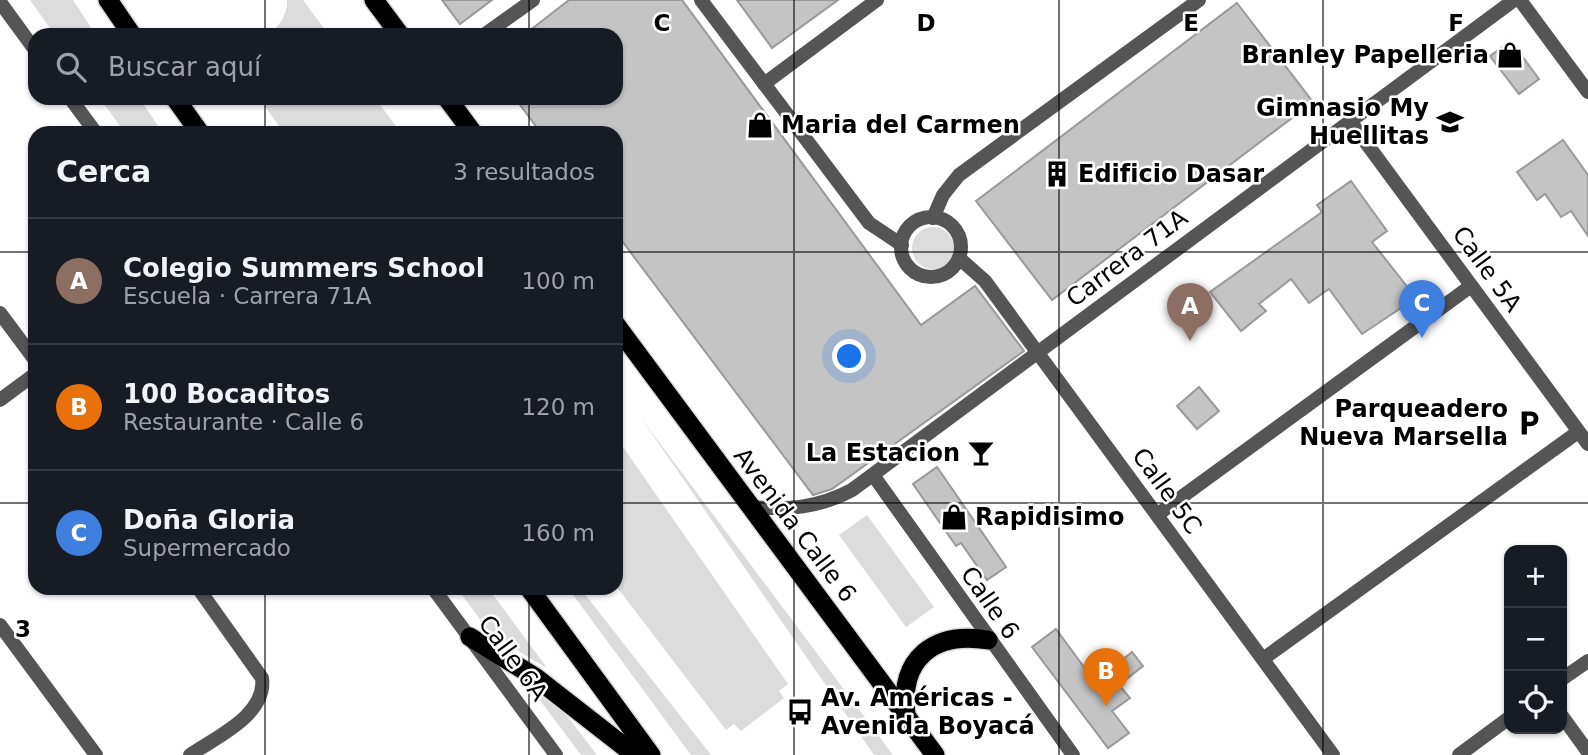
<!DOCTYPE html>
<html lang="es">
<head>
<meta charset="utf-8">
<style>
	body { margin:0; font-family:"DejaVu Sans",sans-serif; background:#242831; color:#f1f3f6 }
	.controls { position:absolute; right:21px; bottom:21px; display:grid; overflow:hidden; border-radius:14px; box-shadow:0 2px 5px #0004 }
	.controls button { width:63px; height:63px; display:grid; place-items:center; padding:0; border:0; border-bottom:2px solid #363941; background:#171b24; color:#f1f3f6; font:35px sans-serif }
	.you { position:absolute; left:850px; top:357px; width:24px; height:24px; margin:-18px; border:5px solid #fff; border-radius:50%; background:#1a73e8; box-shadow:0 0 0 10px #1a73e833 }
	.badge { display:grid; place-items:center; width:46px; height:46px; border-radius:50%; background:#d93025; color:#fff; font-size:23px; font-weight:700 }
	.pin { position:absolute; translate:-50% -58px; filter:drop-shadow(0 2px 4px #0008) }
	.pin::after { content:''; position:absolute; top:37px; width:24px; height:21px; background:inherit; clip-path:polygon(0 0,100% 0,50% 100%) }
	.list { margin:0; padding:0; list-style:none }
	h2 { display:flex; justify-content:space-between; align-items:center; height:91px; margin:0; padding:0 28px; font-size:30px }
	h2 small { font-size:23px; font-weight:400; color:#9ea1a6 }
	.list li { display:grid; grid-template-columns:46px 1fr auto; gap:21px; align-items:center; box-sizing:border-box; height:126px; padding:0 28px; border-top:2px solid #363941 }
	.list b { display:block; font-size:26px; white-space:nowrap }
	.list p { margin:0; font-size:23px; white-space:nowrap; color:#9ea1a6 }
	.list em { font-size:23px; font-style:normal; color:#9ea1a6 }
	.icon { flex:none; width:38px; height:38px; fill:none; stroke:currentColor; stroke-width:2; stroke-linecap:round; stroke-linejoin:round }
	.map { position:relative; flex:none; width:1588px; height:755px; overflow:hidden }
	.search { position:absolute; background:#171b24; box-shadow:0 2px 5px #0004; left:28px; top:28px; width:595px; height:77px; display:flex; align-items:center; gap:18px; box-sizing:border-box; padding:0 24px; border-radius:21px; color:#9ea1a6; font-size:26px }
	.panel { position:absolute; background:#171b24; box-shadow:0 2px 5px #0004; left:28px; top:126px; width:595px; height:469px; border-radius:21px }
	.map>svg:first-child { display:block }
</style>
</head>
<body>
<div class="map">
<svg width="1588" height="755" viewBox="0 0 1588 755">
	<rect width="100%" height="100%" fill="#fff"/>
	<g fill="#dcdcdc">
		<polygon points="30,0 73,0 96,35 55,35"/>
		<path d="M 287,0 L 303,0 L 329,35 L 268,35 C 279,27 288,14 287,0 Z"/>
		<polygon points="100,98 139,98 163,133 125,133"/>
		<polygon points="259,98 375,98 401,133 284,133"/>
		<circle cx="933" cy="248" r="21"/>
		<polygon points="641,418 893,755 874,755"/>
		<polygon points="616,437 788,684 779,691 784,698 741,731 734,724 726,730 616,586"/>
		<polygon points="867,515 934,607 906,627 839,535"/>
		<polygon points="457,588 488,588 547,668 492,636"/>
		<polygon points="568,588 580,588 711,755 691,755"/>
		<polygon points="533,691 564,712 597,755 581,755"/>
	</g>
	<g fill="#c4c4c4" stroke="#999" stroke-width="2">
		<polygon points="442,0 492,0 460,24"/>
		<polygon points="569,0 682,0 921,325 975,286 1024,351 832,489 813,495 616,233 616,133 541,133 515,98 616,98 616,35 524,35"/>
		<polygon points="737,0 838,0 772,48"/>
		<polygon points="1237,3 1313,102 1052,300 976,201"/>
		<polygon points="1511,41 1539,79 1519,94 1490,56"/>
		<polygon points="1563,140 1588,175 1588,236 1571,211 1561,217 1545,194 1537,200 1517,172"/>
		<polygon points="1351,181 1387,231 1372,242 1416,298 1362,334 1329,289 1309,303 1291,279 1259,304 1266,311 1241,331 1210,292 1322,212 1317,205"/>
		<polygon points="1199,387 1219,411 1197,429 1177,406"/>
		<polygon points="937,467 1006,567 987,580 961,543 956,546 913,484"/>
		<polygon points="1056,629 1095,682 1132,652 1143,666 1119,685 1130,698 1112,711 1129,733 1108,748 1032,647"/>
	</g>
	<g fill="none" stroke-linecap="round" stroke-linejoin="round">
		<g stroke="#dbdbdb" stroke-width="22">
			<g id="trunk">
				<polyline points="108,0 132,35"/>
				<polyline points="374,0 400,35"/>
				<polyline points="175,98 200,133"/>
				<polyline points="447,98 473,133"/>
				<polyline points="616,325 935,755"/>
				<polyline points="529,588 651,755"/>
				<polyline points="470,637 535,677 635,755"/>
				<path d="M 906,715 C 899,658 934,631 988,640"/>
			</g>
		</g>
		<g stroke="#555" stroke-width="14">
			<polyline points="701,0 869,223 902,245"/>
			<polyline points="764,84 877,0"/>
			<polyline points="1350,121 1588,444"/>
			<circle cx="931" cy="247" r="30"/>
			<polyline points="933,218 943,195 959,175 1199,0"/>
			<polyline points="959,258 985,281 1333,755"/>
			<polyline points="0,313 35,360"/>
			<polyline points="0,400 35,374"/>
			<polyline points="1157,515 1471,286"/>
			<polyline points="0,625 96,755"/>
			<polyline points="1263,659 1578,432"/>
			<polyline points="1562,679 1588,661"/>
			<polyline points="1562,716 1588,752"/>
			<path d="M 190,755 C 216,737 267,715 262,678 L 198,588"/>
			<polyline points="1459,755 1509,718"/>
		</g>
		<g stroke="#555" stroke-width="14">
			<polyline points="1520,0 1588,92"/>
			<polyline points="0,2 35,50"/>
			<polyline points="484,35 533,0"/>
			<polyline points="70,98 96,133"/>
			<polyline points="873,475 1073,755"/>
			<path d="M 751,507 C 789,510 818,508 852,490 L 1514,0"/>
			<polyline points="433,588 556,755"/>
		</g>
		<use href="#trunk" stroke="#000" stroke-width="19"/>
	</g>
	<path fill="none" stroke="#000" stroke-width="2" stroke-opacity="0.55" d="M 265,0 L 265,35M 529,0 L 529,35M 794,0 L 794,755M 1059,0 L 1059,755M 1323,0 L 1323,755M 265,98 L 265,133M 529,98 L 529,133M 0,252 L 35,252M 616,252 L 1588,252M 0,503 L 35,503M 616,503 L 1588,503M 265,588 L 265,755M 529,588 L 529,755"/>
	<defs>
		<g id="shop-bare" transform="scale(2.1)"><path d="M-5-2.5h2.3a2.7 3.5 0 0 1 5.4 0H5L5.5 6h-11ZM-1.5-2.5h3a1.5 2.3 0 0 0-3 0Z" fill="#000" stroke="#fff" stroke-width="2.5" paint-order="stroke"/></g>
		<g id="school-bare" transform="scale(2.1)"><path d="M0-5L7-2L0 1L-7-2ZM-4 1L0 2.5L4 1V4Q0 6-4 4Z" fill="#000" stroke="#fff" stroke-width="2.5" paint-order="stroke"/></g>
		<g id="building-bare" transform="scale(2.1)"><path d="M-4-6H4V6H1V3H-1V6H-4ZM-2.5-4.3h1.7v1.8h-1.7ZM.8-4.3h1.7v1.8H.8ZM-2.5-1h1.7V.8h-1.7ZM.8-1h1.7V.8H.8Z" fill="#000" stroke="#fff" stroke-width="2.5" paint-order="stroke"/></g>
		<g id="parking-bare" transform="scale(2.1)"><path d="M-3.5-5.5H1a3.5 3.5 0 0 1 0 7H-1V5.5H-3.5ZM-1-3.4V-.6H.8a1.4 1.4 0 0 0 0-2.8Z" fill="#000" stroke="#fff" stroke-width="2.5" paint-order="stroke"/></g>
		<g id="bar-bare" transform="scale(2.1)"><path d="M-6-5H6L.8 .8V4.5H3.5V6h-7V4.5H-.8V.8Z" fill="#000" stroke="#fff" stroke-width="2.5" paint-order="stroke"/></g>
		<g id="bus-bare" transform="scale(2.1)"><path d="M-5-6H5V4H4V6H2V4H-2V6H-4V4H-5ZM-3.5-4V0h7V-4ZM-3.5 1.2v1.5H-2V1.2ZM2 1.2v1.5H3.5V1.2Z" fill="#000" stroke="#fff" stroke-width="2.5" paint-order="stroke"/></g>
	</defs>
	<g fill-rule="evenodd">
		<use href="#shop-bare" x="1510" y="55"/>
		<use href="#school-bare" x="1450" y="122"/>
		<use href="#shop-bare" x="760" y="125"/>
		<use href="#building-bare" x="1057" y="174"/>
		<use href="#parking-bare" x="1529" y="423"/>
		<use href="#bar-bare" x="981" y="453"/>
		<use href="#shop-bare" x="954" y="517"/>
		<use href="#bus-bare" x="800" y="712"/>
	</g>
	<g text-anchor="middle" dominant-baseline="central" stroke-width="5" stroke-linejoin="round" paint-order="stroke">
		<g font-size="24" font-weight="bold" fill="#000" stroke="#fff" text-anchor="end">
			<text x="1489" y="55">Branley Papelleria</text>
			<text x="1429" y="108">Gimnasio My<tspan x="1429" dy="28">Huellitas</tspan></text>
			<text x="781" y="125" text-anchor="start">Maria del Carmen</text>
			<text x="1078" y="174" text-anchor="start">Edificio Dasar</text>
			<text x="1508" y="409">Parqueadero<tspan x="1508" dy="28">Nueva Marsella</tspan></text>
			<text x="960" y="453">La Estacion</text>
			<text x="975" y="517" text-anchor="start">Rapidisimo</text>
			<text x="821" y="698" text-anchor="start">Av. Américas -<tspan x="821" dy="28">Avenida Boyacá</tspan></text>
		</g>
		<g font-size="24" fill="#000" stroke="#fff">
			<text transform="translate(1127 258) rotate(-37)">Carrera 71A</text>
			<text transform="translate(1487 269) rotate(54)">Calle 5A</text>
			<text transform="translate(1167 491) rotate(54)">Calle 5C</text>
			<text transform="translate(795 525) rotate(53)">Avenida Calle 6</text>
			<text transform="translate(990 603) rotate(55)">Calle 6</text>
			<text transform="translate(513 658) rotate(54)">Calle 6A</text>
		</g>
	</g>
	<g font-size="23" text-anchor="middle" font-weight="bold" fill="#000" stroke="#fff" stroke-width="5" stroke-linejoin="round" paint-order="stroke">
		<text x="662" y="31">C</text>
		<text x="926" y="31">D</text>
		<text x="1191" y="31">E</text>
		<text x="1456" y="31">F</text>
		<text x="23" y="637">3</text>
	</g>
</svg>
<div class="controls">
<button>+</button>
<button>−</button>
<button><svg class="icon" aria-label="locate" viewBox="0 0 24 24"><circle cx="12" cy="12" r="6"/><path d="M12 2v4M12 18v4M2 12h4M18 12h4"/></svg></button>
</div>
<div class="you"></div>
<div class="pin badge" style="left:1190px;top:341px;background:#8d6e63">A</div>
<div class="pin badge" style="left:1106px;top:706px;background:#e8710a">B</div>
<div class="pin badge" style="left:1422px;top:338px;background:#3f7fe0">C</div>
<div class="search"><svg class="icon" aria-label="search" viewBox="0 0 24 24"><circle cx="10" cy="10" r="6"/><path d="M15 15l6 6"/></svg>Buscar aquí</div>
<section class="panel">
<h2>Cerca<small>3 resultados</small></h2>
<ul class="list">
<li><span class="badge" style="background:#8d6e63">A</span><div><b>Colegio Summers School</b><p>Escuela · Carrera 71A</p></div><em>100 m</em></li>
<li><span class="badge" style="background:#e8710a">B</span><div><b>100 Bocaditos</b><p>Restaurante · Calle 6</p></div><em>120 m</em></li>
<li><span class="badge" style="background:#3f7fe0">C</span><div><b>Doña Gloria</b><p>Supermercado</p></div><em>160 m</em></li>
</ul>
</section>
</div>
</body>
</html>
